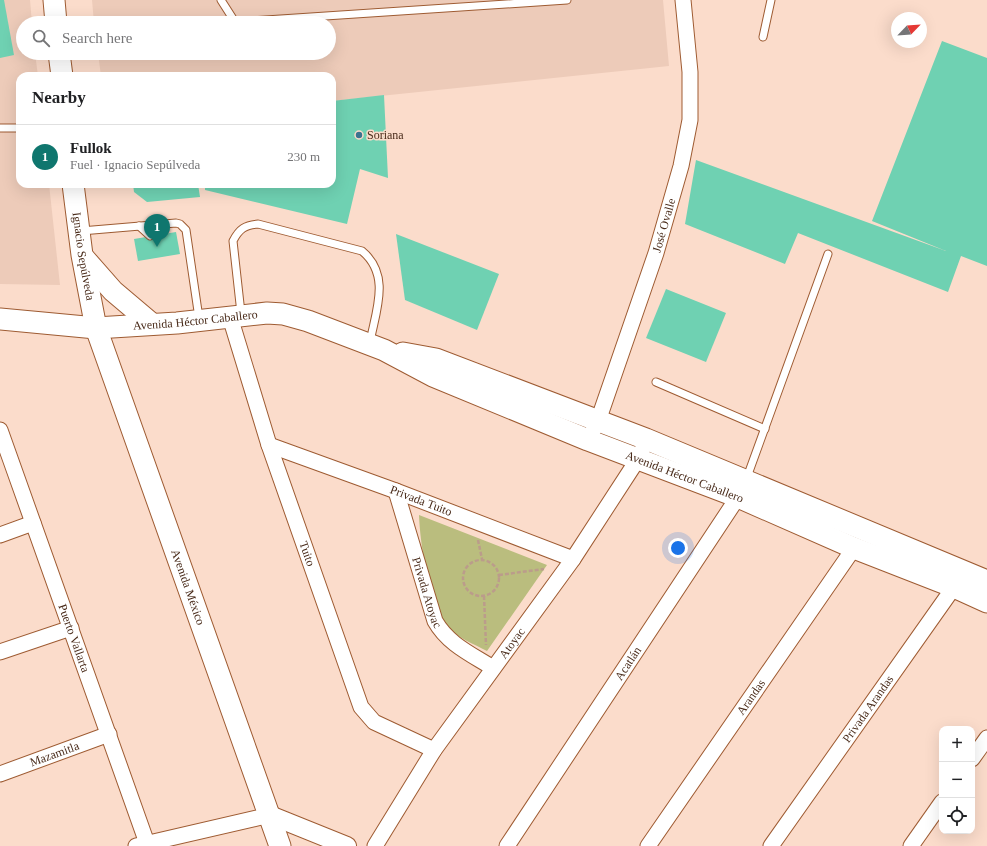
<!DOCTYPE html>
<html lang="en">
<head>
<meta charset="utf-8">
<style>
	body { margin:0; font-family:"Times New Roman",serif; background:#f2f2f2; color:#202124 }
	.controls { position:absolute; right:12px; bottom:12px; display:grid; overflow:hidden; border-radius:8px; box-shadow:0 4px 16px #0002 }
	.controls button { width:36px; height:36px; display:grid; place-items:center; padding:0; border:0; border-bottom:1px solid #e0e0e0; background:#fff; color:#202124; font:20px sans-serif }
	.compass { position:absolute; left:891px; top:12px; width:36px; height:36px; border-radius:50%; background:#fff; box-shadow:0 4px 16px #0002; rotate:65deg }
	.you { position:absolute; left:678px; top:548px; width:14px; height:14px; margin:-10px; border:3px solid #fff; border-radius:50%; background:#1a73e8; box-shadow:0 0 0 6px #1a73e833 }
	.badge { display:grid; place-items:center; width:26px; height:26px; border-radius:50%; background:#0f766e; color:#fff; font-size:13px; font-weight:700 }
	.pin { position:absolute; translate:-50% -33px; filter:drop-shadow(0 1px 2px #0008) }
	.pin::after { content:''; position:absolute; top:21px; width:14px; height:12px; background:inherit; clip-path:polygon(0 0,100% 0,50% 100%) }
	.list { margin:0; padding:0; list-style:none }
	h2 { display:flex; justify-content:space-between; align-items:center; height:52px; margin:0; padding:0 16px; font-size:17px }
	h2 small { font-size:13px; font-weight:400; color:#757577 }
	.list li { display:grid; grid-template-columns:26px 1fr auto; gap:12px; align-items:center; box-sizing:border-box; height:64px; padding:0 16px; border-top:1px solid #e0e0e0 }
	.list b { display:block; font-size:15px; white-space:nowrap }
	.list p { margin:0; font-size:13px; white-space:nowrap; color:#757577 }
	.list em { font-size:13px; font-style:normal; color:#757577 }
	.icon { flex:none; width:22px; height:22px; fill:none; stroke:currentColor; stroke-width:2; stroke-linecap:round; stroke-linejoin:round }
	.map { position:relative; flex:none; width:987px; height:846px; overflow:hidden }
	.search { position:absolute; background:#fff; box-shadow:0 4px 16px #0002; left:16px; top:16px; width:320px; height:44px; display:flex; align-items:center; gap:10px; box-sizing:border-box; padding:0 14px; border-radius:22px; color:#757577; font-size:15px }
	.panel { position:absolute; background:#fff; box-shadow:0 4px 16px #0002; left:16px; top:72px; width:320px; height:116px; border-radius:12px }
	.map>svg:first-child { display:block }
</style>
</head>
<body>
<div class="map">
<svg width="987" height="846" viewBox="0 0 987 846">
	<rect width="100%" height="100%" fill="#fbdccb"/>
	<g fill="#edcbb9">
		<polygon points="0,0 30,0 32,23 23,23 23,53 35,53 38,76 20,76 20,184 49,184 60,285 0,284"/>
		<polygon points="92,0 663,0 669,66 332,101 332,76 101,76 98,53 329,53 329,23 94,23"/>
	</g>
	<path fill="#babd7e" d="M 419,515 L 547,565 L 487,651 C 474,644 457,638 448,627 C 429,604 420,544 419,515 Z"/>
	<g fill="#6fd1b2">
		<polygon points="0,0 4,0 14,55 0,58"/>
		<polygon points="942,41 987,58 987,266 961,256 948,292 798,233 785,264 685,224 696,160 946,251 872,221"/>
		<polygon points="384,95 388,178 360,169 347,224 205,190 205,184 332,184 332,101"/>
		<polygon points="133,184 198,184 200,197 147,202 134,192"/>
		<polygon points="176,232 180,254 138,261 134,239"/>
		<polygon points="396,234 499,274 477,330 405,300"/>
		<polygon points="666,289 726,313 706,362 646,338"/>
	</g>
	<g fill="none" stroke-linecap="round" stroke-linejoin="round">
		<g stroke="#9e5b32" stroke-width="9">
			<g id="service">
				<polyline points="221,0 235,22 567,0"/>
				<polyline points="763,37 771,0"/>
				<polyline points="0,128 20,128"/>
				<polyline points="139,226 150,236"/>
				<polyline points="81,231 176,223 180,224 186,230 199,318"/>
				<path d="M 241,313 L 233,241 C 239,229 245,225 258,224 L 362,251 C 391,275 376,310 370,342"/>
				<polyline points="656,382 765,429"/>
				<polyline points="746,480 828,254"/>
			</g>
		</g>
		<g stroke="#9e5b32" stroke-width="17">
			<g id="minor">
				<path id="s1" d="M 230,317 L 269,445 L 361,707 L 374,722 L 434,750"/>
				<path id="s2" d="M 0,430 L 148,846"/>
				<path id="s3" d="M 588,440 L 598,421 L 656,253 L 681,166 L 690,120 L 690,72 L 683,0"/>
				<path id="s4" d="M 269,445 L 396,491 L 573,559"/>
				<path id="s5" d="M 396,491 L 435,621 C 448,644 471,654 493,668"/>
				<polyline points="0,535 33,523"/>
				<polyline points="0,652 71,628"/>
				<polyline points="972,759 987,738"/>
				<path id="s6" d="M 0,774 L 109,734"/>
				<polyline points="136,846 270,815"/>
				<path id="s7" d="M 375,846 L 434,750 L 573,559 L 638,459 L 642,450"/>
				<path id="s8" d="M 507,846 L 738,497 L 742,488"/>
				<path id="s9" d="M 648,846 L 854,548"/>
				<path id="s10" d="M 771,846 L 954,587 L 956,578"/>
				<polyline points="911,846 942,802"/>
			</g>
		</g>
		<g stroke="#9e5b32" stroke-width="20">
			<polyline id="tertiary" points="270,815 347,846"/>
		</g>
		<g stroke="#9e5b32" stroke-width="23">
			<g id="secondary">
				<polyline points="54,0 56,23"/>
				<polyline points="59,53 62,76"/>
				<path id="s11" d="M 73,184 L 82,255 L 96,328 L 280,846"/>
				<polyline points="84,258 113,291 152,324"/>
				<path id="s12" d="M 0,319 L 96,328 L 177,323 L 267,313 L 283,314 L 308,321 L 384,350 L 433,376 L 588,440 L 738,497 L 854,548 L 954,587 L 987,602"/>
				<polyline points="403,353 436,359 646,439 987,581"/>
			</g>
		</g>
		<g stroke="#bb9c8b" stroke-width="2.5" stroke-dasharray="4 2" stroke-linecap="butt">
			<polyline points="478,540 482,559"/>
			<circle cx="481" cy="578" r="18"/>
			<polyline points="499,575 544,569"/>
			<polyline points="484,596 486,645"/>
		</g>
		<use href="#service" stroke="#fff" stroke-width="7"/>
		<use href="#minor" stroke="#fff" stroke-width="15"/>
		<use href="#tertiary" stroke="#fff" stroke-width="18"/>
		<use href="#secondary" stroke="#fff" stroke-width="21"/>
	</g>
	<circle fill="#3b738e" stroke="#fbdccb" stroke-width="1.5" cx="359" cy="135" r="4"/>
	<g text-anchor="middle" dominant-baseline="central" stroke-width="3" stroke-linejoin="round" paint-order="stroke">
		<g font-size="12" fill="#492b1a" stroke="#fbdccb" text-anchor="start">
			<text x="367" y="135">Soriana</text>
		</g>
		<g font-size="12" fill="#492b1a" stroke="#fbdccb">
			<text stroke="none"><textPath href="#s3" startOffset="228">José Ovalle</textPath></text>
			<text stroke="none"><textPath href="#s11" startOffset="73">Ignacio Sepúlveda</textPath></text>
			<text stroke="none"><textPath href="#s12" startOffset="196">Avenida Héctor Caballero</textPath></text>
			<text stroke="none"><textPath href="#s12" startOffset="718">Avenida Héctor Caballero</textPath></text>
			<text stroke="none"><textPath href="#s4" startOffset="162">Privada Tuito</textPath></text>
			<text stroke="none"><textPath href="#s1" startOffset="249">Tuito</textPath></text>
			<text stroke="none"><textPath href="#s11" startOffset="421">Avenida México</textPath></text>
			<text stroke="none"><textPath href="#s5" startOffset="106">Privada Atoyac</textPath></text>
			<text stroke="none"><textPath href="#s2" startOffset="221">Puerto Vallarta</textPath></text>
			<text stroke="none"><textPath href="#s7" startOffset="245">Atoyac</textPath></text>
			<text stroke="none"><textPath href="#s8" startOffset="219">Acatlán</textPath></text>
			<text stroke="none"><textPath href="#s9" startOffset="181">Arandas</textPath></text>
			<text stroke="none"><textPath href="#s10" startOffset="168">Privada Arandas</textPath></text>
			<text stroke="none"><textPath href="#s6" startOffset="58">Mazamitla</textPath></text>
		</g>
	</g>
</svg>
<div class="controls">
<button>+</button>
<button>−</button>
<button><svg class="icon" aria-label="locate" viewBox="0 0 24 24"><circle cx="12" cy="12" r="6"/><path d="M12 2v4M12 18v4M2 12h4M18 12h4"/></svg></button>
</div>
<svg class="compass" viewBox="-18 -18 36 36"><path d="M0-13l5 13h-10z" fill="#e53935"/><path d="M0 13l5-13h-10z" fill="#757577"/></svg>
<div class="you"></div>
<div class="pin badge" style="left:157px;top:247px">1</div>
<div class="search"><svg class="icon" aria-label="search" viewBox="0 0 24 24"><circle cx="10" cy="10" r="6"/><path d="M15 15l6 6"/></svg>Search here</div>
<section class="panel">
<h2>Nearby<small></small></h2>
<ul class="list">
<li><span class="badge">1</span><div><b>Fullok</b><p>Fuel · Ignacio Sepúlveda</p></div><em>230 m</em></li>
</ul>
</section>
</div>
</body>
</html>
